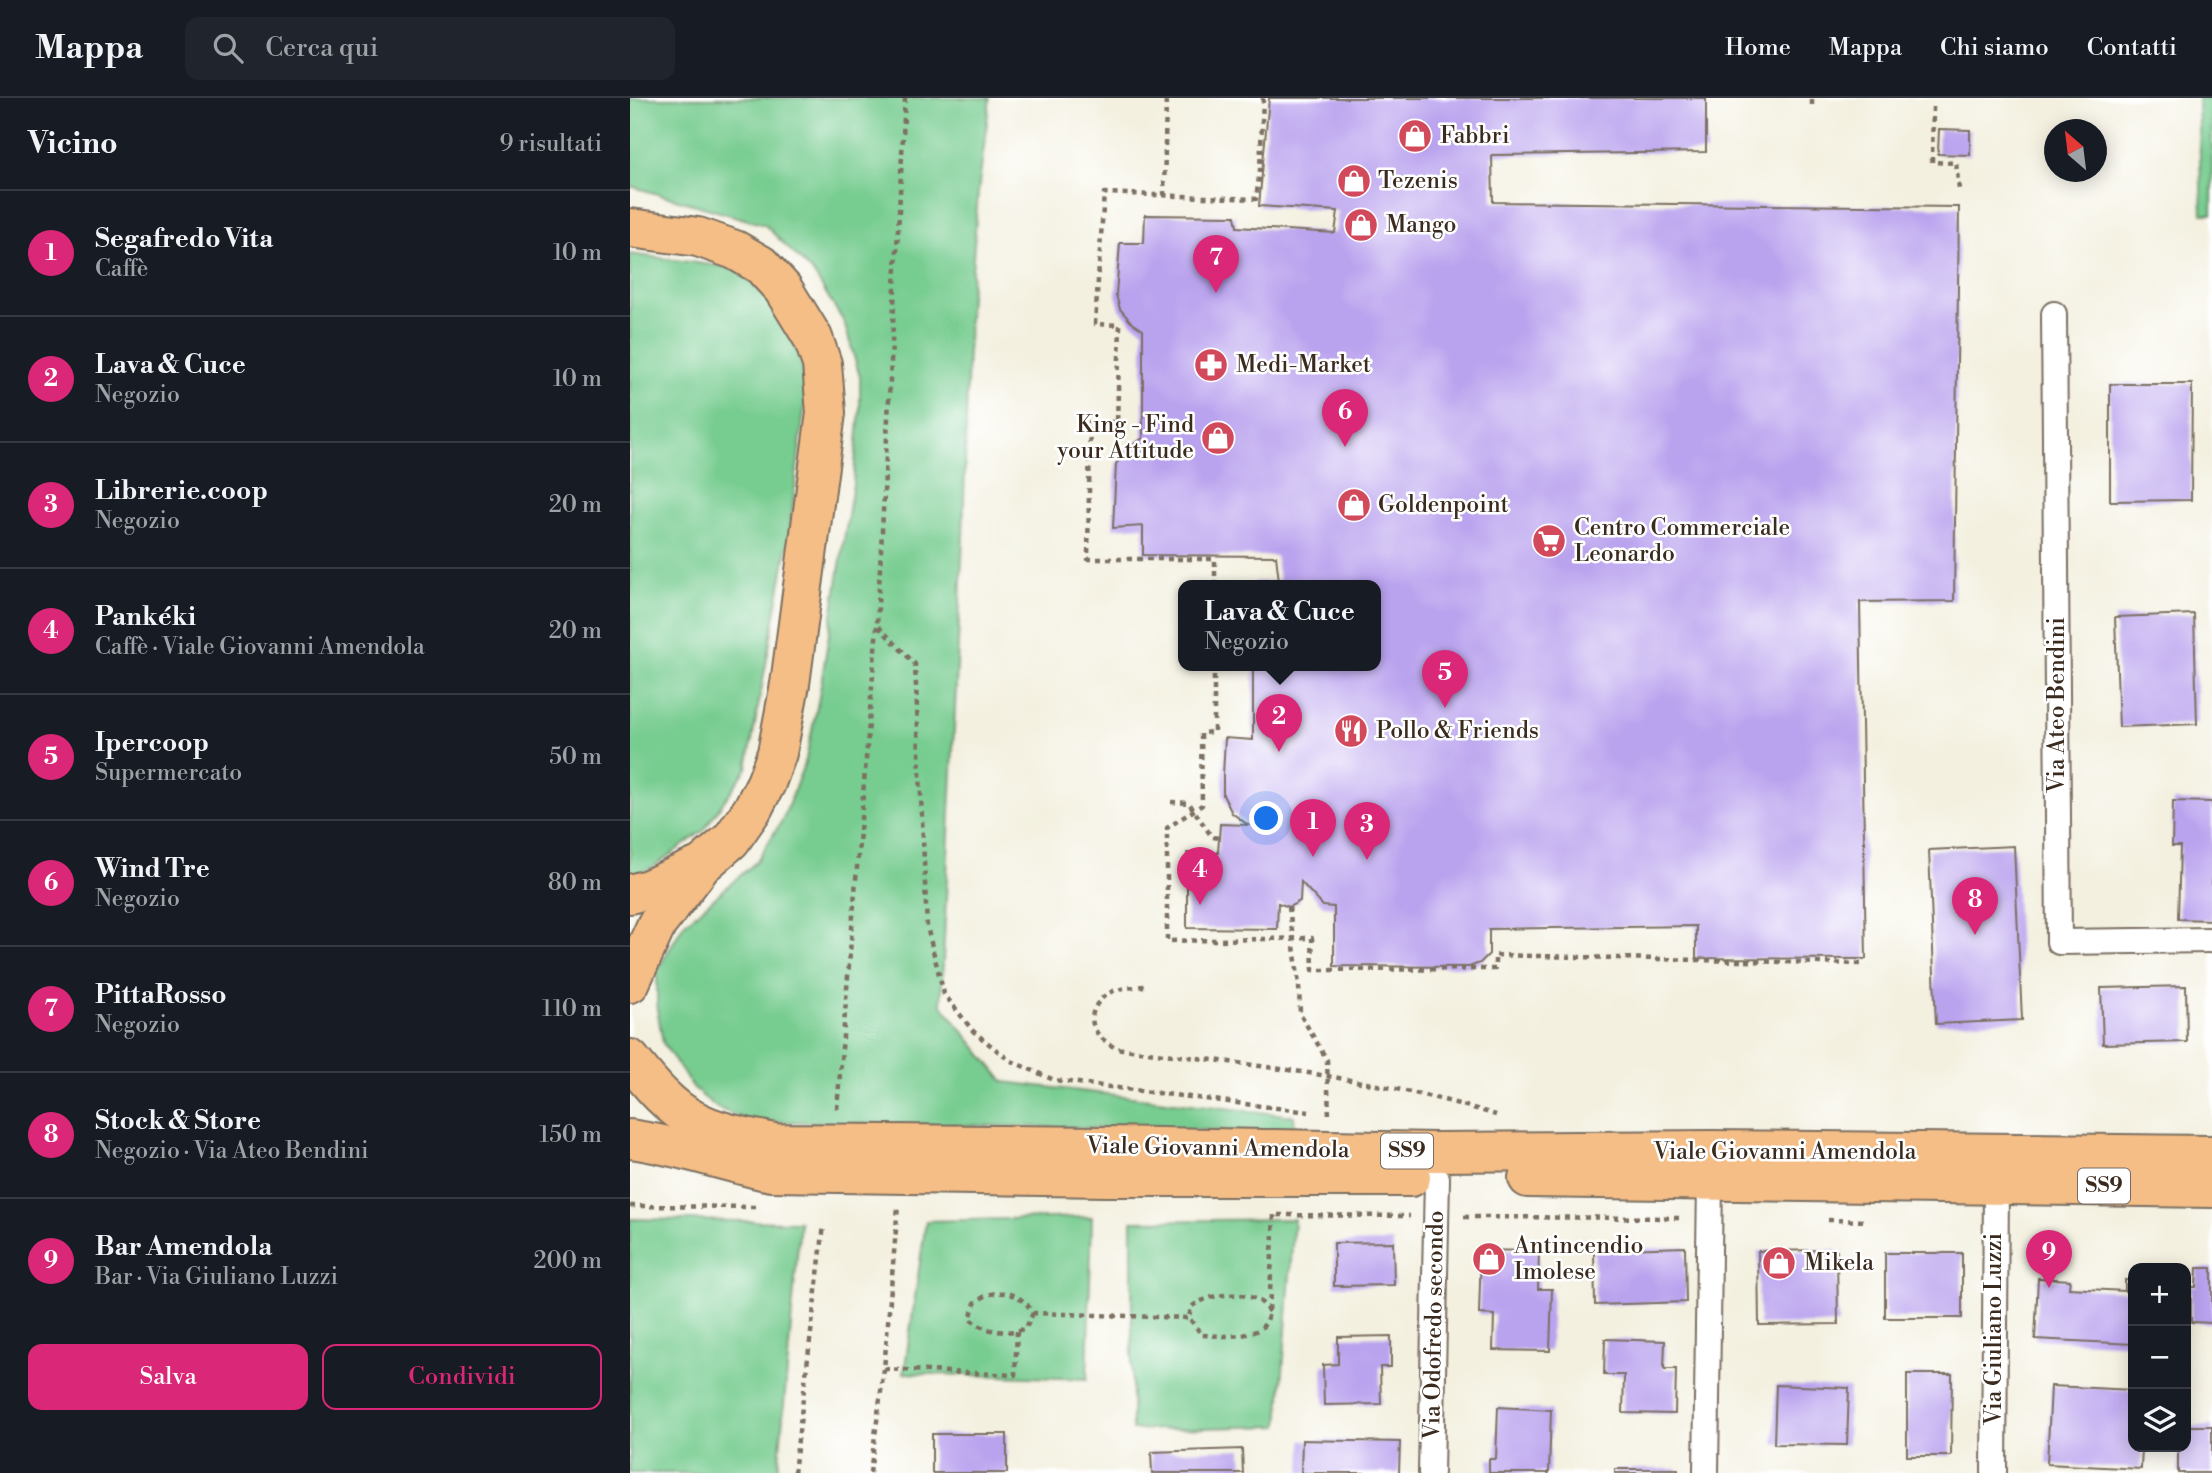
<!DOCTYPE html>
<html lang="it">
<head>
<meta charset="utf-8">
<style>
	body { margin:0; font-family:"Libre Bodoni",serif; background:#20242c; color:#f1f3f6 }
	.controls { position:absolute; right:21px; bottom:21px; display:grid; overflow:hidden; border-radius:14px; box-shadow:0 4px 18px #0003 }
	.controls button { width:63px; height:63px; display:grid; place-items:center; padding:0; border:0; border-bottom:2px solid #363941; background:#171b24; color:#f1f3f6; font:35px sans-serif }
	.compass { position:absolute; left:1414px; top:21px; width:63px; height:63px; border-radius:50%; background:#171b24; box-shadow:0 4px 18px #0003; rotate:332deg }
	.you { position:absolute; left:637px; top:721px; width:24px; height:24px; margin:-18px; border:5px solid #fff; border-radius:50%; background:#1a73e8; box-shadow:0 0 0 10px #1a73e833 }
	.badge { display:grid; place-items:center; width:46px; height:46px; border-radius:50%; background:#db2777; color:#fff; font-size:23px; font-weight:700 }
	.pin { position:absolute; translate:-50% -58px; filter:drop-shadow(0 2px 4px #0008) }
	.pin::after { content:''; position:absolute; top:37px; width:24px; height:21px; background:inherit; clip-path:polygon(0 0,100% 0,50% 100%) }
	.popup { position:absolute; left:548px; top:482px; width:203px; height:91px; box-sizing:border-box; display:grid; place-content:center; border-radius:14px; background:#171b24; filter:drop-shadow(0 2px 5px #0005); font-size:23px; white-space:nowrap; color:#9ea1a6 }
	.popup b { font-size:26px; color:#f1f3f6 }
	.popup::after { content:''; position:absolute; left:50%; top:100%; margin-left:-14px; border:14px solid transparent; border-top-color:#171b24 }
	.list { margin:0; padding:0; list-style:none }
	h2 { display:flex; justify-content:space-between; align-items:center; height:91px; margin:0; padding:0 28px; font-size:30px }
	h2 small { font-size:23px; font-weight:400; color:#9ea1a6 }
	.list li { display:grid; grid-template-columns:46px 1fr auto; gap:21px; align-items:center; box-sizing:border-box; height:126px; padding:0 28px; border-top:2px solid #363941 }
	.list b { display:block; font-size:26px; white-space:nowrap }
	.list p { margin:0; font-size:23px; white-space:nowrap; color:#9ea1a6 }
	.list em { font-size:23px; font-style:normal; color:#9ea1a6 }
	.actions { display:flex; gap:14px; padding:21px 28px }
	.actions a { flex:1; padding:16px 0; border:2px solid #db2777; border-radius:14px; text-align:center; font-size:24px; color:#db2777 }
	.actions .main { background:#db2777; color:#fff }
	.icon { flex:none; width:38px; height:38px; fill:none; stroke:currentColor; stroke-width:2; stroke-linecap:round; stroke-linejoin:round }
	.map { position:relative; flex:none; width:1582px; height:1375px; overflow:hidden }
	header { display:flex; align-items:center; gap:42px; box-sizing:border-box; height:98px; padding:0 35px; background:#171b24; border-bottom:2px solid #363941 }
	header strong { font-size:33px }
	nav { display:flex; gap:38px; margin-inline-start:auto; font-size:24px }
	.search { width:490px; height:63px; background:#20242c; display:flex; align-items:center; gap:18px; box-sizing:border-box; padding:0 24px; border-radius:14px; color:#9ea1a6; font-size:26px }
	main { display:flex }
	aside { flex:1; background:#171b24 }
	.map>svg:first-child { display:block }
</style>
</head>
<body>
<header>
<strong>Mappa</strong>
<div class="search"><svg class="icon" aria-label="search" viewBox="0 0 24 24"><circle cx="10" cy="10" r="6"/><path d="M15 15l6 6"/></svg>Cerca qui</div>
<nav><a>Home</a><a>Mappa</a><a>Chi siamo</a><a>Contatti</a></nav>
</header>
<main>
<aside>
<h2>Vicino<small>9 risultati</small></h2>
<ul class="list">
<li><span class="badge">1</span><div><b>Segafredo Vita</b><p>Caffè</p></div><em>10 m</em></li>
<li><span class="badge">2</span><div><b>Lava &amp; Cuce</b><p>Negozio</p></div><em>10 m</em></li>
<li><span class="badge">3</span><div><b>Librerie.coop</b><p>Negozio</p></div><em>20 m</em></li>
<li><span class="badge">4</span><div><b>Pankéki</b><p>Caffè · Viale Giovanni Amendola</p></div><em>20 m</em></li>
<li><span class="badge">5</span><div><b>Ipercoop</b><p>Supermercato</p></div><em>50 m</em></li>
<li><span class="badge">6</span><div><b>Wind Tre</b><p>Negozio</p></div><em>80 m</em></li>
<li><span class="badge">7</span><div><b>PittaRosso</b><p>Negozio</p></div><em>110 m</em></li>
<li><span class="badge">8</span><div><b>Stock &amp; Store</b><p>Negozio · Via Ateo Bendini</p></div><em>150 m</em></li>
<li><span class="badge">9</span><div><b>Bar Amendola</b><p>Bar · Via Giuliano Luzzi</p></div><em>200 m</em></li>
</ul>
<div class="actions"><a class="main">Salva</a><a>Condividi</a></div>
</aside>
<div class="map">
<svg width="1582" height="1375" viewBox="0 0 1582 1375">
	<rect width="100%" height="100%" fill="#fff"/>
	<filter id="ink" filterUnits="userSpaceOnUse"><feTurbulence type="fractalNoise" baseFrequency=".0143" numOctaves="2"/><feDisplacementMap in="SourceGraphic" scale="14" xChannelSelector="R" yChannelSelector="G"/><feConvolveMatrix kernelMatrix="1 2 1 2 8 2 1 2 1" color-interpolation-filters="sRGB"/></filter>
	<filter id="wash" filterUnits="userSpaceOnUse"><feTurbulence type="fractalNoise" baseFrequency=".00686" numOctaves="4" result="noise"/><feDisplacementMap in="SourceGraphic" scale="28" xChannelSelector="R" yChannelSelector="G"/><feGaussianBlur stdDeviation="1.57" result="paint"/><feColorMatrix in="noise" values="0 0 0 0 0 0 0 0 0 0 0 0 0 0 0 0 0 1.4 0 .05"/><feComposite in="paint" operator="in"/></filter>
	<g filter="url(#wash)">
		<rect width="100%" height="100%" fill="#f3f0df"/>
		<g fill="#77cc90" stroke="#597b57" stroke-width="2">
			<polygon points="0,0 360,0 348,95 339,212 333,440 311,906 374,984 664,1018 665,1034 120,1023 87,1010 64,991 33,945 27,910 27,873 54,826 126,764 153,721 176,661 189,599 223,386 230,313 230,279 214,224 184,176 135,127 0,88"/>
			<polygon points="1568,0 1582,0 1582,116 1572,116"/>
			<polygon points="0,156 104,170 134,198 162,242 173,269 175,304 159,439 117,670 73,733 23,769 0,779"/>
			<polygon points="462,1119 457,1281 274,1275 296,1123"/>
			<polygon points="0,1121 170,1124 148,1375 0,1375"/>
			<polygon points="664,1121 649,1328 502,1332 502,1123"/>
		</g>
		<g id="blocks">
			<g fill="#b9a2ee">
				<polygon points="639,0 1076,0 1076,54 862,57 863,104 1329,109 1324,503 1230,504 1236,861 1066,860 1066,828 859,831 859,856 850,865 839,869 704,868 704,809 693,808 671,784 670,803 659,809 648,805 647,831 557,830 557,755 588,755 590,726 618,727 602,715 593,697 593,678 595,640 623,642 623,568 745,568 745,488 624,488 624,484 649,483 646,458 513,457 513,428 483,430 486,366 498,350 513,340 513,232 501,224 490,211 486,197 490,145 514,145 515,117 605,118 607,129 705,135 708,113 629,108"/>
				<polygon points="1309,31 1340,32 1340,57 1308,56"/>
				<polygon points="1480,286 1562,286 1561,402 1480,403"/>
				<polygon points="1564,516 1567,626 1489,629 1485,519"/>
				<polygon points="1543,703 1582,704 1582,822 1548,821 1550,748 1542,748"/>
				<polygon points="1384,748 1392,922 1306,926 1299,752"/>
				<polygon points="1556,888 1557,944 1473,946 1471,890"/>
				<polygon points="763,1144 764,1187 704,1188 704,1145"/>
				<polygon points="1055,1149 1056,1204 965,1207 964,1152"/>
				<polygon points="851,1152 909,1153 908,1191 922,1191 920,1253 863,1252 864,1217 849,1216"/>
				<polygon points="1207,1152 1208,1226 1129,1227 1128,1153"/>
				<rect x="1255" y="1155" width="77" height="65"/>
				<polygon points="1567,1170 1582,1170 1582,1225 1561,1224 1561,1189 1566,1189"/>
				<polygon points="1408,1180 1440,1182 1439,1190 1495,1193 1495,1182 1503,1183 1503,1246 1405,1241"/>
				<polygon points="761,1238 761,1269 750,1269 751,1306 694,1307 693,1267 708,1266 708,1239"/>
				<polygon points="975,1241 1035,1243 1034,1271 1046,1271 1045,1316 993,1315 994,1277 974,1277"/>
				<polygon points="1277,1276 1322,1276 1321,1358 1277,1358"/>
				<polygon points="1146,1287 1219,1290 1217,1347 1144,1346"/>
				<polygon points="1421,1288 1503,1292 1503,1349 1512,1349 1511,1371 1417,1366"/>
				<polygon points="868,1309 921,1312 919,1375 859,1375 859,1361 866,1361"/>
				<polygon points="1556,1328 1582,1328 1582,1375 1548,1375 1548,1349 1556,1349"/>
				<rect x="302" y="1336" width="75" height="39"/>
				<polygon points="672,1342 770,1344 769,1375 671,1375"/>
				<polygon points="612,1351 613,1375 522,1375 521,1354"/>
				<rect x="985" y="1371" width="63" height="4"/>
			</g>
		</g>
	</g>
	<g filter="url(#ink)">
		<use href="#blocks" fill-opacity="0" stroke="#7b6f62" stroke-width="2"/>
		<g fill="none" stroke-linecap="round" stroke-linejoin="round">
			<g stroke="#7b6f62" stroke-width="28">
				<g id="street">
					<polyline points="1424,216 1429,844 1582,842"/>
					<polyline points="801,1375 807,1080"/>
					<polyline points="1076,1375 1080,1082"/>
					<polyline points="1364,1375 1366,1087"/>
				</g>
			</g>
			<g stroke="#7b6f62" stroke-width="42">
				<g id="primary">
					<path d="M 0,961 C 18,983 38,1009 64,1022 C 88,1035 117,1039 144,1045 L 476,1048 L 807,1054 L 1081,1052 L 1582,1057"/>
					<path d="M 0,1041 C 47,1047 94,1064 141,1074 L 475,1079 L 781,1079"/>
					<polyline points="898,1080 1582,1090"/>
				</g>
			</g>
			<g stroke="#7b6f62" stroke-width="42">
				<g id="highway">
					<polyline points="0,130 68,139 105,152 131,167 153,191 183,240 192,266 196,315 160,586 147,655 136,685 122,712 101,742 72,767 27,826 0,885"/>
					<polyline points="0,796 18,791 67,769"/>
				</g>
			</g>
			<g stroke="#7b6f62" stroke-width="4.5" stroke-dasharray="5 5" stroke-linecap="butt">
				<polyline points="275,0 247,527 285,566 297,829 314,896 343,933 379,962 424,982 679,1014"/>
				<polyline points="1182,7 1182,0"/>
				<polyline points="1303,9 1302,64 1326,65 1329,92"/>
				<polyline points="534,98 536,0"/>
				<polyline points="585,488 585,461 458,461 460,324 487,324 490,227 465,226 474,95 626,101 630,72 633,0"/>
				<polyline points="584,568 584,634 571,635 572,707 537,730 537,843 682,840 683,872 865,871 865,857 1234,866"/>
				<polyline points="541,704 559,705 582,739 589,740"/>
				<polyline points="659,809 669,887 670,916 697,962 699,1019"/>
				<path d="M 514,888 C 505,889 495,890 486,892 C 470,897 456,915 465,931 C 469,940 477,944 485,950 C 613,966 743,978 866,1017"/>
				<polyline points="207,1011 247,528"/>
				<polyline points="0,1108 129,1109"/>
				<polyline points="648,1117 780,1118"/>
				<polyline points="834,1119 1053,1120"/>
				<polyline points="1198,1122 1238,1123"/>
				<path d="M 639,1214 C 636,1210 632,1204 628,1202 C 609,1192 576,1197 561,1209 L 559,1220 L 572,1237 C 589,1238 624,1241 635,1226 C 638,1222 638,1218 639,1214 L 644,1117"/>
				<path d="M 403,1215 L 396,1230 C 379,1237 354,1234 340,1221 L 345,1205 C 364,1188 391,1193 403,1215 L 559,1220"/>
				<polyline points="254,1271 385,1277 387,1233"/>
				<polyline points="164,1375 194,1127"/>
				<polyline points="240,1375 254,1271 268,1108"/>
			</g>
			<use href="#street" stroke="#fff" stroke-width="24"/>
			<use href="#primary" stroke="#f5be86" stroke-width="38"/>
			<use href="#highway" stroke="#f5be86" stroke-width="38"/>
		</g>
	</g>
	<defs>
		<g id="shop-disc" transform="scale(1.75)"><circle r="9.5" fill="#d1495b" stroke="#fff"/><path d="M-5-2.5h2.3a2.7 3.5 0 0 1 5.4 0H5L5.5 6h-11ZM-1.5-2.5h3a1.5 2.3 0 0 0-3 0Z" fill="#fff"/></g>
		<g id="pharmacy-disc" transform="scale(1.75)"><circle r="9.5" fill="#d1495b" stroke="#fff"/><path d="M-2-6h4v4h4v4h-4v4h-4v-4h-4v-4h4Z" fill="#fff"/></g>
		<g id="supermarket-disc" transform="scale(1.75)"><circle r="9.5" fill="#d1495b" stroke="#fff"/><path d="M-6-5.5h2.5l.6 2H6L4.5 2H-2.5L-4.4-4H-6ZM-1.5 3.2a1.3 1.3 0 1 0 .1 0ZM3 3.2a1.3 1.3 0 1 0 .1 0Z" fill="#fff"/></g>
		<g id="restaurant-disc" transform="scale(1.75)"><circle r="9.5" fill="#d1495b" stroke="#fff"/><path d="M-5-6h1v4h1v-4h1v4h1v-4h1v5L-1.5 .5V6h-2V.5L-5-1ZM5-6V6H3V1.5H1.5Q1.5-4 5-6Z" fill="#fff"/></g>
	</defs>
	<g fill-rule="evenodd">
		<use href="#shop-disc" x="785" y="38"/>
		<use href="#shop-disc" x="724" y="83"/>
		<use href="#shop-disc" x="731" y="127"/>
		<use href="#pharmacy-disc" x="581" y="267"/>
		<use href="#shop-disc" x="588" y="340"/>
		<use href="#shop-disc" x="724" y="407"/>
		<use href="#supermarket-disc" x="919" y="443"/>
		<use href="#restaurant-disc" x="721" y="633"/>
		<use href="#shop-disc" x="859" y="1161"/>
		<use href="#shop-disc" x="1149" y="1165"/>
	</g>
	<g text-anchor="middle" dominant-baseline="central" stroke-width="5" stroke-linejoin="round" paint-order="stroke">
		<g fill="#fff" stroke="#766a62" stroke-width="2">
			<rect x="751" y="1035.5" width="52" height="35" rx="5"/>
			<rect x="1448" y="1070.5" width="52" height="35" rx="5"/>
		</g>
		<g font-size="21" font-weight="bold" fill="#3b2a1e">
			<text x="777" y="1053">SS9</text>
			<text x="1474" y="1088">SS9</text>
		</g>
		<g font-size="23" fill="#3b2a1e" stroke="#fff" text-anchor="start">
			<text x="810" y="38">Fabbri</text>
			<text x="748" y="83">Tezenis</text>
			<text x="756" y="127">Mango</text>
			<text x="606" y="267">Medi-Market</text>
			<text x="564" y="327" text-anchor="end">King - Find<tspan x="564" dy="26">your Attitude</tspan></text>
			<text x="748" y="407">Goldenpoint</text>
			<text x="944" y="430">Centro Commerciale<tspan x="944" dy="26">Leonardo</tspan></text>
			<text x="746" y="633">Pollo &amp; Friends</text>
			<text x="884" y="1148">Antincendio<tspan x="884" dy="26">Imolese</tspan></text>
			<text x="1174" y="1165">Mikela</text>
		</g>
		<g font-size="23" fill="#3b2a1e" stroke="#fff">
			<text transform="translate(1427 607) rotate(-90)">Via Ateo Bendini</text>
			<text transform="translate(588 1050) rotate(1)">Viale Giovanni Amendola</text>
			<text x="1155" y="1054">Viale Giovanni Amendola</text>
			<text transform="translate(804 1227) rotate(-89)">Via Odofredo secondo</text>
			<text transform="translate(1364 1231) rotate(-90)">Via Giuliano Luzzi</text>
		</g>
	</g>
</svg>
<div class="controls">
<button>+</button>
<button>−</button>
<button><svg class="icon" aria-label="layers" viewBox="0 0 24 24"><path d="M12 4l9 5-9 5-9-5zM3 14l9 5 9-5"/></svg></button>
</div>
<svg class="compass" viewBox="-18 -18 36 36"><path d="M0-13l5 13h-10z" fill="#e53935"/><path d="M0 13l5-13h-10z" fill="#9ea1a6"/></svg>
<div class="you"></div>
<div class="pin badge" style="left:683px;top:759px">1</div>
<div class="pin badge" style="left:649px;top:654px">2</div>
<div class="popup"><b>Lava &amp; Cuce</b>Negozio</div>
<div class="pin badge" style="left:737px;top:762px">3</div>
<div class="pin badge" style="left:570px;top:807px">4</div>
<div class="pin badge" style="left:815px;top:610px">5</div>
<div class="pin badge" style="left:715px;top:349px">6</div>
<div class="pin badge" style="left:586px;top:195px">7</div>
<div class="pin badge" style="left:1345px;top:837px">8</div>
<div class="pin badge" style="left:1419px;top:1190px">9</div>
</div>
</main>
</body>
</html>
